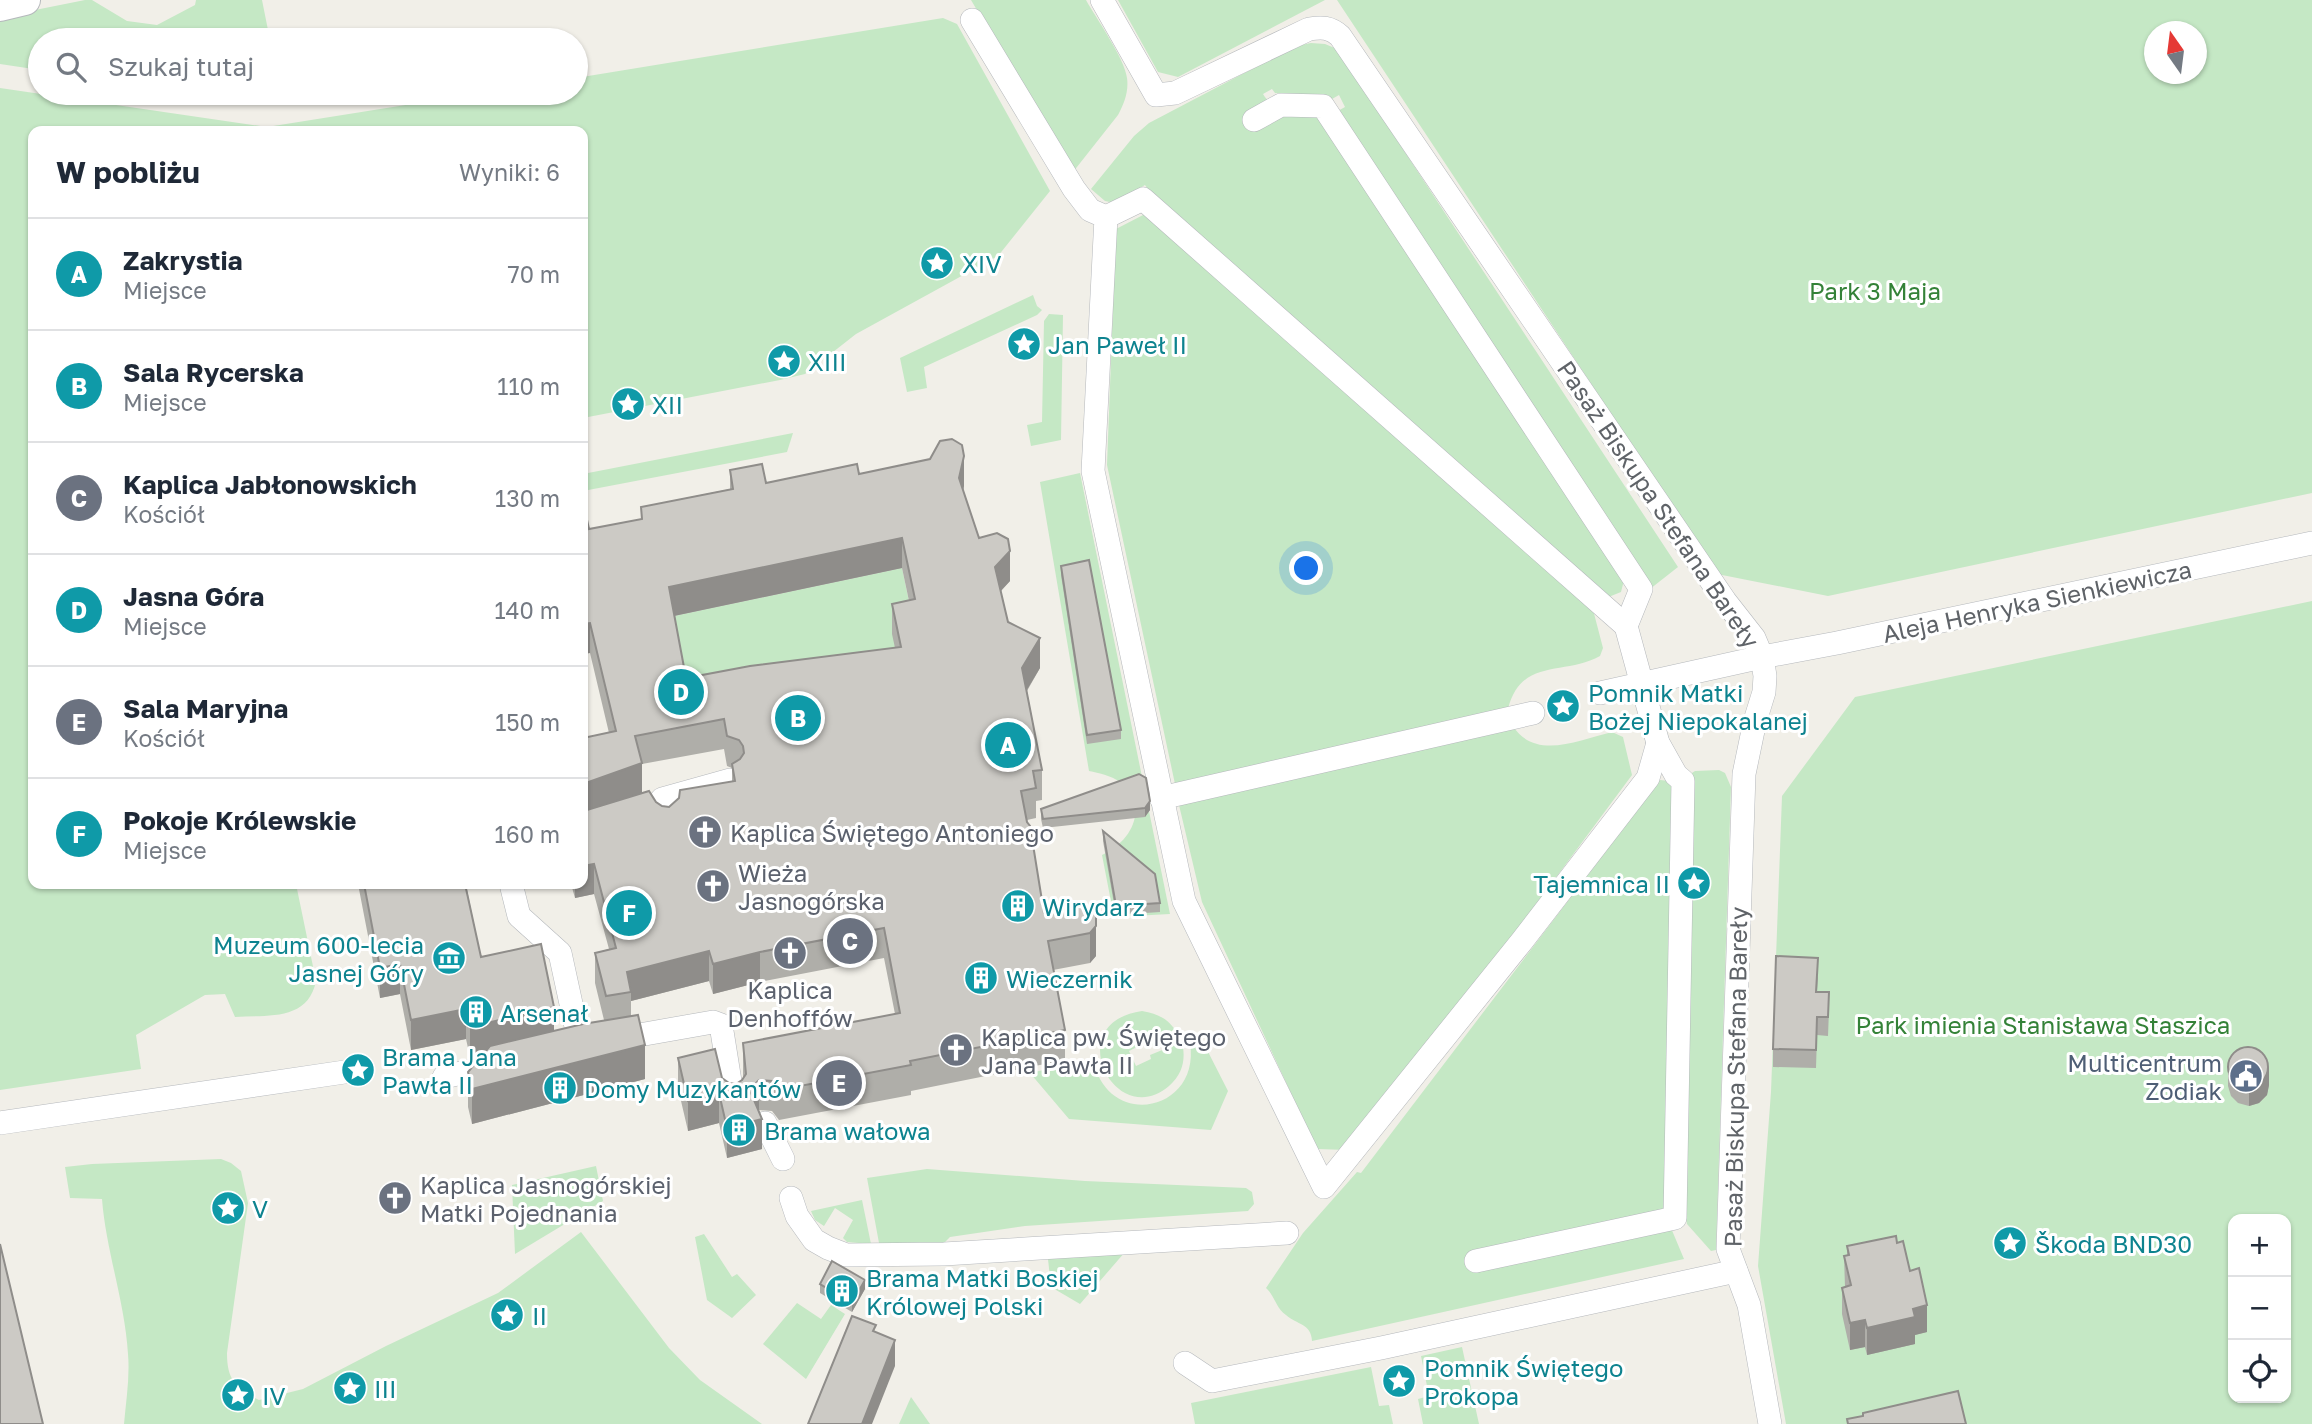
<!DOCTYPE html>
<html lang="pl">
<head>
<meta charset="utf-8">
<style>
	body { margin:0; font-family:"Golos Text",sans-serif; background:#f6f6f7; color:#1f2937 }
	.controls { position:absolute; right:21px; bottom:21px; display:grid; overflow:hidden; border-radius:14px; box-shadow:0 2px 5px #0004 }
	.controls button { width:63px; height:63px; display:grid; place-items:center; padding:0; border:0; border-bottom:2px solid #e0e1e3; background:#fff; color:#1f2937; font:35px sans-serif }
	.compass { position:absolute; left:2144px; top:21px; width:63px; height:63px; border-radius:50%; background:#fff; box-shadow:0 2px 5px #0004; rotate:346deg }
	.you { position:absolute; left:1307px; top:569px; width:24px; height:24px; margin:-18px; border:5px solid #fff; border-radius:50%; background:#1a73e8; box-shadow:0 0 0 10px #1a73e833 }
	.badge { display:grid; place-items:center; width:46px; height:46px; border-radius:50%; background:#ea4335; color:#fff; font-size:23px; font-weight:700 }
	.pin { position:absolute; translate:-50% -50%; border:4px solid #fff; box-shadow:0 2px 7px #0006 }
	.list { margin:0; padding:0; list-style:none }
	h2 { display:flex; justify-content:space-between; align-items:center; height:91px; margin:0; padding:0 28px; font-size:30px }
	h2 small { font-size:23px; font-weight:400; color:#747a83 }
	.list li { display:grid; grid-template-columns:46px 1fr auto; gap:21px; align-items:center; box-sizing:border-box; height:112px; padding:0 28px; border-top:2px solid #e0e1e3 }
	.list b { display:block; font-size:26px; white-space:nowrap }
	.list p { margin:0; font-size:23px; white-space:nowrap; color:#747a83 }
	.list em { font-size:23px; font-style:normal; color:#747a83 }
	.icon { flex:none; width:38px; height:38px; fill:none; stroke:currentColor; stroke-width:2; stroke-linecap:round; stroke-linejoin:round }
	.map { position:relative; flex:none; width:2312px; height:1424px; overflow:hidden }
	.search { position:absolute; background:#fff; box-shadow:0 2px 5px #0004; left:28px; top:28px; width:560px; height:77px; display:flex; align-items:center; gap:18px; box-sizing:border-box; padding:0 24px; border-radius:38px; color:#747a83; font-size:26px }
	.panel { position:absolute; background:#fff; box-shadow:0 2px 5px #0004; left:28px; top:126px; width:560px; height:763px; border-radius:14px }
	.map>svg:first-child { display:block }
</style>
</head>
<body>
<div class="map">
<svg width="2312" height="1424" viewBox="0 0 2312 1424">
	<rect width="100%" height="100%" fill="#f1efe8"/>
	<g fill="#c5e8c5" fill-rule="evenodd">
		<polygon points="85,0 92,0 127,21 157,25 195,5 196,0 262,0 270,40 40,40 40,70 0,64 0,17"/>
		<path d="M 971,0 L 1086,0 C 1096,18 1125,59 1127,78 C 1129,91 1124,104 1118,115 L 1073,172 Z"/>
		<polygon points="1118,0 1325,0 1178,77 1158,72"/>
		<path d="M 1337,0 L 2312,0 L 2312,493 L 1828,596 L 1717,574 ZM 2154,32 L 2196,32 L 2196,74 L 2154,74 Z"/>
		<path d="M 943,18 L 957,24 L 1050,191 L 998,256 L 856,334 L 805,374 L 780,380 L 583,418 L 583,131 L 33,131 L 33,884 L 296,884 L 316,981 C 308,1021 268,1015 235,1017 L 225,994 L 205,995 L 136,1035 L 141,1069 L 0,1090 L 0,88 L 267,127 L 481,93 L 576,93 L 576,78 Z"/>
		<path d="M 1311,43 L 1325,44 L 1337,49 L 1678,567 L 1650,589 L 1336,112 L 1345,107 L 1339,95 L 1332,99 L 1275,93 L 1272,89 L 1263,94 C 1274,113 1298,112 1318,114 L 1624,580 L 1621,592 L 1606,598 L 1160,206 L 1145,185 L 1115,203 L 1105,201 L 1091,189 L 1134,136 L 1149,123 L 1296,46 Z"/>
		<path d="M 1145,214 L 1591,602 L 1603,648 L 1600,656 C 1565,676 1521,657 1508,709 L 1175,784 L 1107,465 L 1116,229 Z"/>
		<polygon points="1033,295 1037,306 1042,310 1037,315 924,367 927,388 907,392 900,358"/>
		<polygon points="1049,314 1063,315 1061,440 1031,446 1027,425 1042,422 1044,321"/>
		<polygon points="793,433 787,452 583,491 583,474"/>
		<path d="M 1080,473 L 1170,914 L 1114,917 L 1102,855 C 1132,842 1150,806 1120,782 C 1112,776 1099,773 1089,771 L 1040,482 Z"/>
		<polygon points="902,568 915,630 901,677 686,708 669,617"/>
		<path d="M 2312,601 L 2312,1424 L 1786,1424 L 1758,1266 L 1771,1092 L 1782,796 L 1855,697 ZM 2233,1219 L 2286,1219 L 2286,1398 L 2233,1398 Z"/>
		<path d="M 1513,726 C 1535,761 1579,740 1612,732 L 1623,737 L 1632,775 L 1508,942 L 1347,1150 L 1317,1149 L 1202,902 L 1179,805 Z"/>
		<polygon points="1719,770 1725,773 1731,787 1716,1250 1711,1251 1687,1224 1681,1194 1692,773 1695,771"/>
		<path d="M 1660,780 L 1669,781 L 1676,789 L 1664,1207 L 1657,1216 L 1671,1228 L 1684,1259 L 1312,1341 C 1311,1323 1297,1325 1286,1315 C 1276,1308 1275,1296 1266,1288 L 1303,1233 L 1357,1172 L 1361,1173 Z"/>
		<path d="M 1142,1011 C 1158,1014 1167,1018 1176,1031 L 1146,1049 L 1143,1044 L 1129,1051 L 1136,1066 L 1151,1059 L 1150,1055 L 1182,1042 C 1186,1059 1183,1074 1169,1086 C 1116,1132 1059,1023 1142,1011 Z"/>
		<path d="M 1202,1040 L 1228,1091 L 1211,1130 L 1069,1119 L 1030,1073 L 1093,1059 C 1107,1131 1201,1112 1190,1043 Z"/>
		<path d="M 221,1159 L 231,1163 L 241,1171 L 248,1203 L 227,1353 C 227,1381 236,1387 259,1400 L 303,1389 L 386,1346 L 498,1293 L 581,1232 L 669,1348 L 700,1380 L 762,1424 L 124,1424 C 126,1401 130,1377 128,1354 C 125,1302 106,1251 102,1199 L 70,1198 L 65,1167 L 92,1164 Z"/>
		<polygon points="596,1166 603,1201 515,1254 512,1185"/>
		<polygon points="927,1169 1085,1181 1246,1188 1252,1192 1254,1204 1248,1211 1025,1226 950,1237 944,1243 879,1243 867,1178"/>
		<polygon points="862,1200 871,1244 847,1242 843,1238 853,1220 835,1208 824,1226 815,1220 811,1211"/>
		<polygon points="704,1234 732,1277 737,1274 756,1295 732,1318 707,1300 695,1237"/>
		<polygon points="1125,1252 1080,1304 1051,1287 1048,1259"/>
		<polygon points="797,1303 821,1319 831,1305 845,1314 806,1379 763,1344"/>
		<polygon points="1462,1347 1479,1424 1423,1424 1418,1399 1429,1396 1421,1356"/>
		<polygon points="1371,1367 1379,1406 1389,1405 1393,1424 1195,1424 1191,1403"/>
		<polygon points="911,1397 930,1424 899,1424"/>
	</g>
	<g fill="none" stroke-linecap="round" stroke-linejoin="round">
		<g stroke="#b5b8bc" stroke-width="24">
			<g id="pedestrian">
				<path d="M 1102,0 L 1156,95 L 1175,93 L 1309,29 C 1322,27 1330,27 1340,36 L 1725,601 L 1754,638 L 1762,657 L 1765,676 L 1764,692 L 1755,721 L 1744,774 L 1728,1249 L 1749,1305 L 1770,1424"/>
				<polyline points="972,20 1074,189 1090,210 1106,217 1093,471 1184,901 1324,1187 1522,941 1648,778 1658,743"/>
				<polyline points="1254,120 1281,105 1323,106 1641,589 1626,626"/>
				<polyline points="1106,217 1143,199 1626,626 1658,743 1676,775 1683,781 1675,1218 1476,1261"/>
				<polyline points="1600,693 1762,657 1837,643 2312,543"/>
				<polyline points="1161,798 1533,713"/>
				<polyline points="666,823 662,799 730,780"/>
				<polyline points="511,884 519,916 560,953 580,1045"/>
				<polyline points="611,1040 713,1022 721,1025 733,1100"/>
				<polyline points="444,1077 496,1065"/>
				<polyline points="0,1123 358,1070"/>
				<polyline points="765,1123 783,1159"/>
				<polyline points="791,1198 797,1216 814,1240 828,1248 846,1255 944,1254 1287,1233"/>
				<polyline points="1185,1363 1212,1381 1381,1348 1736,1271"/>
			</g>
		</g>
		<g stroke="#b5b8bc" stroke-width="32">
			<polyline id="minor" points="0,6 25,0"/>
		</g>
		<use href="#pedestrian" stroke="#fff" stroke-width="23"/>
		<use href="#minor" stroke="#fff" stroke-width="30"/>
	</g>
	<g fill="#afaea9" fill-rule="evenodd">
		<path d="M 730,470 L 766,483 L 859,474 L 964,486 L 963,491 L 979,538 L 1010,581 L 1001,591 L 1008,622 L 1040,668 L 1027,691 L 1042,770 L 1042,800 L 1036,801 L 1036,818 L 1027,820 L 1044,913 L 1093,907 L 1096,956 L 1090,963 L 1053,970 L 1065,1030 L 1065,1060 L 911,1091 L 911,1095 L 779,1120 L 772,1111 L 759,1110 L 762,1149 L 727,1158 L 719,1123 L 688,1131 L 678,1088 L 678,1058 L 722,1078 L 729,1083 L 736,1084 L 743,1079 L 743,1043 L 895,1014 L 884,958 L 760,982 L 713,994 L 709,981 L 631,1001 L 631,1016 L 645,1079 L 472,1124 L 468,1107 L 468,1072 L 484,1053 L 470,1057 L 466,1039 L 411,1050 L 400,994 L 380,998 L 358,884 L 470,884 L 466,885 L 481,957 L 554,1031 L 604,1020 L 595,983 L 595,953 L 609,949 L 594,894 L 575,898 L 571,884 L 583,884 L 583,738 L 609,733 L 590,653 L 583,654 L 583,501 L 589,529 L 641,519 L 641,507 L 730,489 ZM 902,568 L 909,601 L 892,604 L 892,634 L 895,648 L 686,678 L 674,616 ZM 724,749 L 727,766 L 732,768 L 732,781 L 669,807 L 662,806 L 642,793 L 642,764 Z"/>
		<polygon points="1061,566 1121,730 1121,739 1087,744 1061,575"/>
		<polygon points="1139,774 1150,810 1145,817 1043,828 1041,819 1041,809"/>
		<polygon points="1103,831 1160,903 1160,912 1116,915 1103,841"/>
		<polygon points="1818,976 1817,992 1829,1010 1828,1036 1817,1035 1816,1068 1773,1067 1773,1049"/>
		<polygon points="2228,1068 2269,1085 2267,1095 2259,1103 2249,1106 2238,1103 2231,1096 2228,1086"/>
		<polygon points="1897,1243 1910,1271 1927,1332 1915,1335 1915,1344 1867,1355 1865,1347 1850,1350 1842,1314 1842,1288 1845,1287 1844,1256 1847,1255 1847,1246"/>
		<polygon points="820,1284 865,1289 852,1312 820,1293"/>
	</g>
	<g fill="#8f8d8a">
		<polygon points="964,456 964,486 959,508 959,478"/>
		<polygon points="902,538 902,568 669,617 669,587"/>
		<polygon points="1010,551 1010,581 995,597 995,567"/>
		<polygon points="590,623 590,653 583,654 583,624"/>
		<polygon points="1040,638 1040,668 1022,698 1022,668"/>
		<polygon points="642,763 642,793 583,814 583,784"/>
		<polygon points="1150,801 1150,810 1145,817 1145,808"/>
		<polygon points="594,864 594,894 575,898 575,884 583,884 583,866"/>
		<polygon points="1096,926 1096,956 1090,963 1090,933"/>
		<polygon points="709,951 709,981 631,1001 631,992 627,972"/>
		<polygon points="760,952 760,982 713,994 713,964"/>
		<polygon points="400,964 400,994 380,998 380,968"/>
		<polygon points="554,1007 554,1037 470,1057 470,1027"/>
		<polygon points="466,1009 466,1039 411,1050 411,1020"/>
		<polygon points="645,1045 645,1079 472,1124 472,1089"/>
		<polygon points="2269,1067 2269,1085 2267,1095 2259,1103 2249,1106 2249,1088"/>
		<polygon points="759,1080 759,1110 754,1115 762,1119 762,1149 727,1158 727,1128 751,1093 754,1085"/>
		<polygon points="719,1093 719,1123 688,1131 688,1101"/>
		<polygon points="865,1280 865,1289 852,1312 852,1303"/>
		<polygon points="1927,1305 1927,1332 1915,1335 1915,1344 1867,1355 1867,1328 1913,1309"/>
		<polygon points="1865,1320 1865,1347 1850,1350 1850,1323"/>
		<polygon points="895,1340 895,1366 872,1424 862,1424"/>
	</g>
	<g fill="#cccac5" stroke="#8f8d8a" stroke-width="2" fill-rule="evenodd">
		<path d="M 952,439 L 962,445 L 964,456 L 959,478 L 979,538 L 997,533 L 1008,539 L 1010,551 L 995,567 L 1008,622 L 1040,638 L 1022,668 L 1042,770 L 1033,771 L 1036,788 L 1021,791 L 1027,822 L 1030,826 L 1044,913 L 1082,905 L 1093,907 L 1096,917 L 1096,926 L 1090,933 L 1048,941 L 1065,1030 L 910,1061 L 911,1065 L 779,1090 L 772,1081 L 759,1080 L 754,1085 L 751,1093 L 762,1119 L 727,1128 L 719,1093 L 688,1101 L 678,1058 L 715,1049 L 722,1078 L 729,1083 L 736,1084 L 742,1080 L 746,1074 L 743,1043 L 900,1013 L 884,928 L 760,952 L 713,964 L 709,951 L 627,972 L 631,992 L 606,996 L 595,953 L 616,948 L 594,864 L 583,866 L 583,832 L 586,831 L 583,821 L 583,810 L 587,810 L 649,791 L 656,802 L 662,806 L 669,807 L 679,798 L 680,790 L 735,781 L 732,764 L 740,759 L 744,753 L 743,746 L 739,740 L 727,736 L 724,719 L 635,736 L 642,763 L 583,784 L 583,738 L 616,731 L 590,623 L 583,624 L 583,501 L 589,529 L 642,519 L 641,507 L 733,489 L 730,470 L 762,464 L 766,483 L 857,464 L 859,474 L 930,459 L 940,441 ZM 902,538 L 915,599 L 892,604 L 901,647 L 750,666 L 686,678 L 669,587 Z"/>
		<polygon points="1089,560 1121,730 1087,735 1061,566"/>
		<polygon points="1139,774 1146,778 1150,801 1145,808 1043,819 1041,809"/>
		<polygon points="1103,831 1155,874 1160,903 1116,906"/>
		<polygon points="364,884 465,884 481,957 541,944 554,1007 470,1027 466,1009 411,1020 400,964 380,968"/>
		<polygon points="1776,956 1818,958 1816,992 1829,992 1828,1017 1817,1017 1816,1050 1773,1049"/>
		<polygon points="638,1015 645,1045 472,1089 468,1072 490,1046 583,1024"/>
		<circle cx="2248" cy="1067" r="20"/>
		<polygon points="1896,1236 1897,1243 1903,1241 1910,1271 1919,1268 1927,1305 1913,1309 1915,1317 1867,1328 1865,1320 1850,1323 1842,1288 1851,1285 1844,1256 1849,1255 1847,1246"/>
		<polygon points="0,1244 43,1424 0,1424"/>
		<polygon points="832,1261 865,1280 852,1303 820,1284"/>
		<polygon points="852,1316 876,1325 873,1331 895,1340 862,1424 808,1424"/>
		<polygon points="1958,1391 1966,1424 1848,1424 1847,1419 1863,1416 1863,1413"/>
	</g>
	<defs>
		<g id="sight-disc" transform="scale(1.75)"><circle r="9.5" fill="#0f9aa8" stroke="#fff"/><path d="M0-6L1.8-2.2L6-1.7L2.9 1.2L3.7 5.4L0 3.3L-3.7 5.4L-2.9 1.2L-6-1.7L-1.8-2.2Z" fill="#fff"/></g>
		<g id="church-disc" transform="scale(1.75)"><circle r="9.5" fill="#6b7280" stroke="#fff"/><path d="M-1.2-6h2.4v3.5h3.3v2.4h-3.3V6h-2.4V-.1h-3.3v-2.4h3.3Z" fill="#fff"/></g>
		<g id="building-disc" transform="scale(1.75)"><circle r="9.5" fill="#0f9aa8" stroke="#fff"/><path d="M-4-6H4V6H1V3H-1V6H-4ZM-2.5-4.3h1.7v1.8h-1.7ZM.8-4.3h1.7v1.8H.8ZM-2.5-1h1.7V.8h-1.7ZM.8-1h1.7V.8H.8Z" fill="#fff"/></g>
		<g id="museum-disc" transform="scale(1.75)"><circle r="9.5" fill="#0f9aa8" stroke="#fff"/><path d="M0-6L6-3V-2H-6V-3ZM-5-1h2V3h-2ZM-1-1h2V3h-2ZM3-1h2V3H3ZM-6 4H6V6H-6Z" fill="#fff"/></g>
		<g id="civic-disc" transform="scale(1.75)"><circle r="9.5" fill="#5c6f8a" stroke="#fff"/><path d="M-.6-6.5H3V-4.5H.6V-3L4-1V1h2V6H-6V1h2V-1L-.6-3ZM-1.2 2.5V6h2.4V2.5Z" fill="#fff"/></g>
	</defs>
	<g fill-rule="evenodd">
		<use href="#sight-disc" x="937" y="263"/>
		<use href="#sight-disc" x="1024" y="344"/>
		<use href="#sight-disc" x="784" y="361"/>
		<use href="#sight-disc" x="628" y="404"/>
		<use href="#sight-disc" x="1563" y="706"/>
		<use href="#church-disc" x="705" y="832"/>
		<use href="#sight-disc" x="1694" y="883"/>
		<use href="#church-disc" x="713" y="886"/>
		<use href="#building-disc" x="1018" y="906"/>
		<use href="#church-disc" x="790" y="953"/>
		<use href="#museum-disc" x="449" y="958"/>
		<use href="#building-disc" x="981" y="978"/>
		<use href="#building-disc" x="476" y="1012"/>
		<use href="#church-disc" x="956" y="1050"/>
		<use href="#sight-disc" x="358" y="1070"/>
		<use href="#civic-disc" x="2246" y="1076"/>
		<use href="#building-disc" x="560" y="1088"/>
		<use href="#building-disc" x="739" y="1130"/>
		<use href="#church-disc" x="395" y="1198"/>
		<use href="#sight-disc" x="228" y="1208"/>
		<use href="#sight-disc" x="2010" y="1243"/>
		<use href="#building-disc" x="842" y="1291"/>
		<use href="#sight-disc" x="507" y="1315"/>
		<use href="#sight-disc" x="1399" y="1381"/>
		<use href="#sight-disc" x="350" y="1388"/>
		<use href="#sight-disc" x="238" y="1395"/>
	</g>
	<g text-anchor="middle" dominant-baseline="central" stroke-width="6" stroke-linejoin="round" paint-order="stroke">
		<g font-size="24" fill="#0d838f" stroke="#fff" text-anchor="start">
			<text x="962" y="263">XIV</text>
			<text x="1048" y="344">Jan Paweł II</text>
			<text x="808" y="361">XIII</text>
			<text x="652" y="404">XII</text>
			<text x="1588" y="692">Pomnik Matki<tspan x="1588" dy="28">Bożej Niepokalanej</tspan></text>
			<text x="1670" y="883" text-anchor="end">Tajemnica II</text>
			<text x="1042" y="906">Wirydarz</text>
			<text x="424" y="944" text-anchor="end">Muzeum 600-lecia<tspan x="424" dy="28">Jasnej Góry</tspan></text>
			<text x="1006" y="978">Wieczernik</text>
			<text x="500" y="1012">Arsenał</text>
			<text x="382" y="1056">Brama Jana<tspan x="382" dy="28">Pawła II</tspan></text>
			<text x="584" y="1088">Domy Muzykantów</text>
			<text x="764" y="1130">Brama wałowa</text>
			<text x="252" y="1208">V</text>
			<text x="2035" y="1243">Škoda BND30</text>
			<text x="866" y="1277">Brama Matki Boskiej<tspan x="866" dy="28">Królowej Polski</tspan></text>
			<text x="532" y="1315">II</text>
			<text x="1424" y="1367">Pomnik Świętego<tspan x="1424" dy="28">Prokopa</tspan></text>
			<text x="374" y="1388">III</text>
			<text x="262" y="1395">IV</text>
		</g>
		<g font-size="24" fill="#348238" stroke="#fff">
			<text x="1875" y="290">Park 3 Maja</text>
			<text x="2043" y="1024">Park imienia Stanisława Staszica</text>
		</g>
		<g font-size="24" fill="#5f6368" stroke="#fff">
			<text transform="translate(1659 504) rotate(56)">Pasaż Biskupa Stefana Bareły</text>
			<text transform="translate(2037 601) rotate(-12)">Aleja Henryka Sienkiewicza</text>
			<text transform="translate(1735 1077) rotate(-89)">Pasaż Biskupa Stefana Bareły</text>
		</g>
		<g font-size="24" fill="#5b616d" stroke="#fff" text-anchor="start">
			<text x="730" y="832">Kaplica Świętego Antoniego</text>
			<text x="738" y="872">Wieża<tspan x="738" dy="28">Jasnogórska</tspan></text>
			<text x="790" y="989" text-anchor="middle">Kaplica<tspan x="790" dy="28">Denhoffów</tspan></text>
			<text x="981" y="1036">Kaplica pw. Świętego<tspan x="981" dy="28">Jana Pawła II</tspan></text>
			<text x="420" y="1184">Kaplica Jasnogórskiej<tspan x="420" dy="28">Matki Pojednania</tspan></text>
		</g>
		<g font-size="24" fill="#4e5e75" stroke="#fff" text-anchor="end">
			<text x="2222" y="1062">Multicentrum<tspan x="2222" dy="28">Zodiak</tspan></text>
		</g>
	</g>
</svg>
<div class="controls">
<button>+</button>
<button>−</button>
<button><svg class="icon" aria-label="locate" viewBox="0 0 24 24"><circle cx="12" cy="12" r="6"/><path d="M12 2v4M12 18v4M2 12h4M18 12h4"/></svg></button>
</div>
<svg class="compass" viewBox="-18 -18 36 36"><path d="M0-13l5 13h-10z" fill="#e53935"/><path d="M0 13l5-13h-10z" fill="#747a83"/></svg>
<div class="you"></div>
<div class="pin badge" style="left:1008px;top:745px;background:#0f9aa8">A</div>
<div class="pin badge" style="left:798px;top:718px;background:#0f9aa8">B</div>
<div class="pin badge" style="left:850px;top:941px;background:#6b7280">C</div>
<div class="pin badge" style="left:681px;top:692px;background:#0f9aa8">D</div>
<div class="pin badge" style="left:839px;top:1083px;background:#6b7280">E</div>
<div class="pin badge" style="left:629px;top:913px;background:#0f9aa8">F</div>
<div class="search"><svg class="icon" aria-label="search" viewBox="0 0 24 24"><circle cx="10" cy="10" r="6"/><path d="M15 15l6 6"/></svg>Szukaj tutaj</div>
<section class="panel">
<h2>W pobliżu<small>Wyniki: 6</small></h2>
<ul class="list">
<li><span class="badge" style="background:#0f9aa8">A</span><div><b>Zakrystia</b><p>Miejsce</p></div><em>70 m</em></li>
<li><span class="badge" style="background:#0f9aa8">B</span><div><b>Sala Rycerska</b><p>Miejsce</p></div><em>110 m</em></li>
<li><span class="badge" style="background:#6b7280">C</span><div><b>Kaplica Jabłonowskich</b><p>Kościół</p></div><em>130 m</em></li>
<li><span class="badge" style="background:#0f9aa8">D</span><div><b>Jasna Góra</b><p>Miejsce</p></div><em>140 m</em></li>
<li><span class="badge" style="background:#6b7280">E</span><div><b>Sala Maryjna</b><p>Kościół</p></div><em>150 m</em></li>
<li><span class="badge" style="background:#0f9aa8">F</span><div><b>Pokoje Królewskie</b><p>Miejsce</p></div><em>160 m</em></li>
</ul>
</section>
</div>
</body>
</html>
